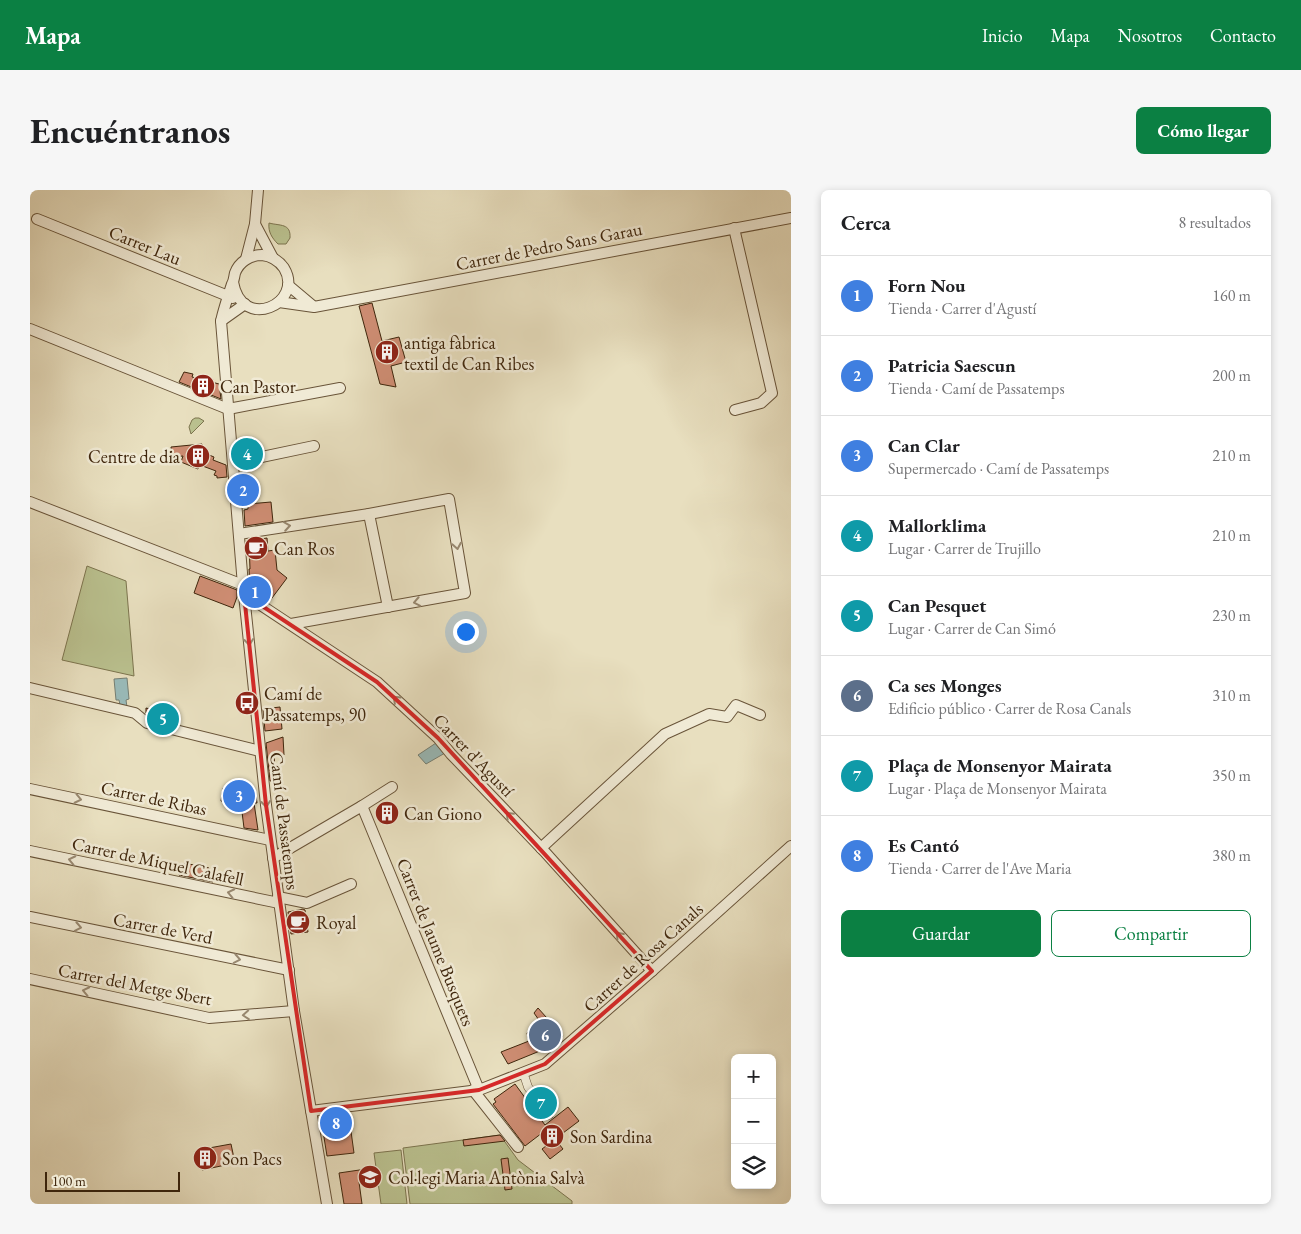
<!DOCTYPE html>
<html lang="es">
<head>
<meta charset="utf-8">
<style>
	body { margin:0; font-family:"EB Garamond",serif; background:#f6f6f6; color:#202124 }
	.controls { position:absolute; right:15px; bottom:15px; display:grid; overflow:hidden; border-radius:8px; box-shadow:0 2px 8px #0003 }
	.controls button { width:45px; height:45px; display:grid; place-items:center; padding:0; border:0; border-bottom:1px solid #e0e0e0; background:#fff; color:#202124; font:25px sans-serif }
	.scale { position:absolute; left:15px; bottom:12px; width:135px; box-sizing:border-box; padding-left:5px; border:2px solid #3f260c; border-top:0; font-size:14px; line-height:18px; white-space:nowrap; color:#3f260c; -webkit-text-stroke:4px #f0ead5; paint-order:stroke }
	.you { position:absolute; left:435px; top:441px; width:18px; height:18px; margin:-12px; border:4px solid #fff; border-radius:50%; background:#1a73e8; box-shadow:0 0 0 8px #1a73e833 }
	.badge { display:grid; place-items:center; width:32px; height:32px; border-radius:50%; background:#0b8043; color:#fff; font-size:16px; font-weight:700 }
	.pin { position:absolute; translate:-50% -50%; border:2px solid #fff; box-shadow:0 1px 5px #0006 }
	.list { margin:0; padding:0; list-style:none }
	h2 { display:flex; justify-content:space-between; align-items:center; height:65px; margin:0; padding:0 20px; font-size:21px }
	h2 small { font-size:16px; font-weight:400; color:#757577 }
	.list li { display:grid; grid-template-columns:32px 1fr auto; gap:15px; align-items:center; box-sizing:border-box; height:80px; padding:0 20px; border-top:1px solid #e0e0e0 }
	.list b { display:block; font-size:19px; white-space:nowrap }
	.list p { margin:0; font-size:16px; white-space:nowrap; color:#757577 }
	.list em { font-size:16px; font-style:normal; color:#757577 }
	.actions { display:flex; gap:10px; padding:15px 20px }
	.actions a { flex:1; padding:11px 0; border:1px solid #0b8043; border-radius:8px; text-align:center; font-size:18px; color:#0b8043 }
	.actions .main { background:#0b8043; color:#fff }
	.icon { flex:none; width:28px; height:28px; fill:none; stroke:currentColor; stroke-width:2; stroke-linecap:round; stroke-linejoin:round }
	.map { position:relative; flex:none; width:761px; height:1014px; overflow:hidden; border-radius:8px }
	header { display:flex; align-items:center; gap:30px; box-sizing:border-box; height:70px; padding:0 25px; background:#0b8043; color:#fff }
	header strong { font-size:24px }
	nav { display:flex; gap:28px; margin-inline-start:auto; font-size:18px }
	.intro { display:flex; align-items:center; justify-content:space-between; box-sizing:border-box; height:120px; padding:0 30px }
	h1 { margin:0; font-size:35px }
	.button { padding:12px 22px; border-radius:8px; background:#0b8043; color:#fff; font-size:18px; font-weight:700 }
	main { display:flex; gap:30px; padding:0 30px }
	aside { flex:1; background:#fff; border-radius:8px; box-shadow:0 2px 8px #0003 }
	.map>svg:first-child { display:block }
</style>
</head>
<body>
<header>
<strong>Mapa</strong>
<nav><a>Inicio</a><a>Mapa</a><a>Nosotros</a><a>Contacto</a></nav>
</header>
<div class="intro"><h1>Encuéntranos</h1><a class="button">Cómo llegar</a></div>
<main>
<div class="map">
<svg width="761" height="1014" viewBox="0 0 761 1014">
	<rect width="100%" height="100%" fill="#e8dfbf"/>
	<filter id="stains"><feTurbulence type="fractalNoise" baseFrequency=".004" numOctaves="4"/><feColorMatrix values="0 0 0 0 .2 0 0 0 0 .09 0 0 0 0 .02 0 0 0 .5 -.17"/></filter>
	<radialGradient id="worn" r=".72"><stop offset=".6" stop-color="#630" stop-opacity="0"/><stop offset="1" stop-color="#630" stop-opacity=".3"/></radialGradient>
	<g fill="#bac18f" stroke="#7c744e">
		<path d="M 239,33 C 250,36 261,33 260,48 L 256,54 L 248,54 C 242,48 238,42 239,33 Z"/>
		<polygon points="165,228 169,228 174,231 161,244 159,237 162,230"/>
		<polygon points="57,376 96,391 104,486 32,470"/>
		<polygon points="470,945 488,970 542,1011 542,1014 380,1014 373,958"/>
		<polygon points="371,960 377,1014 351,1014 344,963"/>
	</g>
	<g fill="#99bbba" stroke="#757f74">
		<polygon points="97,488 99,509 96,510 97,517 90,515 89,510 86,510 84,489"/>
		<polygon points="406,553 415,563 396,574 388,565"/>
	</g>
	<g fill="#ce8d73" stroke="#3f260c">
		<polygon points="342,113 352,151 369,147 376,172 361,176 366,197 350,194 329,116"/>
		<polygon points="154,182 163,184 162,187 189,194 191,209 149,192"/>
		<polygon points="172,254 172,262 184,267 183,270 196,275 197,287 187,288 187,286 184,285 186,281 170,275 168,279 151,272 153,266 142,267 141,257"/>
		<polygon points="241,312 243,332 215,336 214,320 218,319 218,314"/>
		<polygon points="237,348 238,361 245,360 247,380 257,388 239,412 220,399 219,379 220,379 219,351"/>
		<polygon points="170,386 207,400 207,407 203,418 164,403"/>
		<polygon points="250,517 252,539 235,541 233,519"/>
		<polygon points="116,518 148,526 146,533 120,527 116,523"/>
		<polygon points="253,547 254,565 244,566 246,590 240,591 236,553"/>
		<polygon points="193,598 226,606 227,613 224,613 228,640 214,638 211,614 191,611"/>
		<polygon points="357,615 361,625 351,629 347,619"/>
		<polygon points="154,673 179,678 178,682 184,684 183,692 149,685 151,677 153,678"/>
		<polygon points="273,719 275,720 278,742 261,744 258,722"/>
		<polygon points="508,818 533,846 522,856 478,874 471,862 499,851 497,843 511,833 504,823"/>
		<polygon points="485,894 515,935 538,917 549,931 525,949 533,959 520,969 512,959 520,953 512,943 495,956 463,914 466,912 464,909"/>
		<polygon points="319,927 324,963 297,966 292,935 296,930"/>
		<polygon points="470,945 475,951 434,956 433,950"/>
		<polygon points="201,954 205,973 172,980 168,960"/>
		<polygon points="478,968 482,999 475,1000 471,969"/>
		<polygon points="343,978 345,989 329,992 332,1014 314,1014 309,983"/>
	</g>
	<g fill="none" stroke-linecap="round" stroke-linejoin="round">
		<g stroke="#695439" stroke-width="9">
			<polyline id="pedestrian" points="493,882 498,897 519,925"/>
		</g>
		<g stroke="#695439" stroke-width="12">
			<g id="minor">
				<polyline points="7,29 203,108"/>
				<polyline points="225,34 243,68"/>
				<polyline points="704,38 742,203 731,213 705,220"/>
				<polyline points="216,69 225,34 228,0"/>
				<path d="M 203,92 C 212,143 275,113 254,78 C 249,71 241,66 232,65 C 220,65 209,72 205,83 C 204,87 204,91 202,94 C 198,106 194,118 191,131 L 213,395 L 236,615 L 264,821 L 297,1014"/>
				<polyline points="258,95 283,116"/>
				<polyline points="249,112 284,117 761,28"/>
				<polyline points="191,131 215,114"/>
				<polyline points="0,139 198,219 310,198"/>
				<polyline points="203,273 284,256"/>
				<polyline points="0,312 213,395"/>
				<polyline points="339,324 358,417"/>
				<polyline points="209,344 339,324 419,309 435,403 261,434"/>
				<polyline points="214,404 347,492 408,548 421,564 514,661 622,781"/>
				<polyline points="0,498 105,523 117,533 230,561"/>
				<polyline points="0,599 240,650"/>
				<polyline points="332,616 449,900"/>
				<polyline points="511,658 635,544 679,524 697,527 706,515 730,525"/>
				<polyline points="0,661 249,713"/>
				<polyline points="243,668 332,616 362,597"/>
				<polyline points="248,707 277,713 321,694"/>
				<polyline points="0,727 259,780"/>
				<polyline points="0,789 179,828 264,821"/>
				<polyline points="443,900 488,957"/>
				<polyline points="281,921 449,900 515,874 622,781 761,656"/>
			</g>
		</g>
		<use href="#pedestrian" stroke="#f0ead5" stroke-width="8"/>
		<use href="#minor" stroke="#f0ead5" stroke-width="10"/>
	</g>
	<defs><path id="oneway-chevron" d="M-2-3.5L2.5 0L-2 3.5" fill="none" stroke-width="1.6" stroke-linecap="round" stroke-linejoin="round" transform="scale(1.25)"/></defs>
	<g stroke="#988870">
		<use href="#oneway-chevron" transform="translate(257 336) rotate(-9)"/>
		<use href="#oneway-chevron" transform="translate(427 356) rotate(80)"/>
		<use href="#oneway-chevron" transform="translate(387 412) rotate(169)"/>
		<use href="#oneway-chevron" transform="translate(219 452) rotate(84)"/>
		<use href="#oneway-chevron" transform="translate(366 509) rotate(-137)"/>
		<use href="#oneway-chevron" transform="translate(48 609) rotate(12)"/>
		<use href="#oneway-chevron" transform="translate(236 614) rotate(83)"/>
		<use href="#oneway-chevron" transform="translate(479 625) rotate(-134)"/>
		<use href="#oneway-chevron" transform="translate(42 670) rotate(-168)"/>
		<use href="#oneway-chevron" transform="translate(201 703) rotate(-168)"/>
		<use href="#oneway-chevron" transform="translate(48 737) rotate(11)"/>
		<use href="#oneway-chevron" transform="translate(589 745) rotate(-132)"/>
		<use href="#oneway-chevron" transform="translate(207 769) rotate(11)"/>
		<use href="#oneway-chevron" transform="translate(56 801) rotate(-168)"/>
		<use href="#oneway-chevron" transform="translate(216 825) rotate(176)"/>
	</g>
	<path fill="none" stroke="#d62828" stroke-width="4" stroke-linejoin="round" d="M 214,404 L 347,492 L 408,548 L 622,781 L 515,874 L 449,900 L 281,921 L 236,615 Z"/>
	<defs>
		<g id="building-disc" transform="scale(1.25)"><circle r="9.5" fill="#8f2418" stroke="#f0ead5"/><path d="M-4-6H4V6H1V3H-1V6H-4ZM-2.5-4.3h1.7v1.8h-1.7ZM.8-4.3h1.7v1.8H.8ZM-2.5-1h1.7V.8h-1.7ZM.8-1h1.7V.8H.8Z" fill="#fff"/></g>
		<g id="cafe-disc" transform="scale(1.25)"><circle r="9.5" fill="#8f2418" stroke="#f0ead5"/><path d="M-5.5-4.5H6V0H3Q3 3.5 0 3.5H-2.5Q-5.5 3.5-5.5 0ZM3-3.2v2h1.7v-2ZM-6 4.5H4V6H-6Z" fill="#fff"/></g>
		<g id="bus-disc" transform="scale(1.25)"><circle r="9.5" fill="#8f2418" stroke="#f0ead5"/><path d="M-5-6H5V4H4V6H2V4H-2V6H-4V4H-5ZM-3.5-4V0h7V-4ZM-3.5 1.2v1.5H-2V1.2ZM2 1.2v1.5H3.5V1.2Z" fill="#fff"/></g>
		<g id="school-disc" transform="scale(1.25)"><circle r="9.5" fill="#8f2418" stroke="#f0ead5"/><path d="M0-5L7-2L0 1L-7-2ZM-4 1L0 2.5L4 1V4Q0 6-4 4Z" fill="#fff"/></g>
	</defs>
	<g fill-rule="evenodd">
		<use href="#building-disc" x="357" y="162"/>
		<use href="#building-disc" x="173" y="196"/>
		<use href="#building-disc" x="168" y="266"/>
		<use href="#cafe-disc" x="226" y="358"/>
		<use href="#bus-disc" x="217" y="513"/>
		<use href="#building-disc" x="357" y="623"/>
		<use href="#cafe-disc" x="268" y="732"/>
		<use href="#building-disc" x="522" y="946"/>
		<use href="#building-disc" x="175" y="968"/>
		<use href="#school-disc" x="340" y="987"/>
	</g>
	<g text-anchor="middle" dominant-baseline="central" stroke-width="5" stroke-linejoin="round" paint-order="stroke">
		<g font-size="18" fill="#3f260c" stroke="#f0ead5">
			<text transform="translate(115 55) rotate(22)">Carrer Lau</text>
			<text transform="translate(519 56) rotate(-11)">Carrer de Pedro Sans Garau</text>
			<text transform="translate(444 565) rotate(46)">Carrer d'Agustí</text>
			<text transform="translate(124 608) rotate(12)">Carrer de Ribas</text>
			<text transform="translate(255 631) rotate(83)">Camí de Passatemps</text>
			<text transform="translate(128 671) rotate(12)">Carrer de Miquel Calafell</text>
			<text transform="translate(133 738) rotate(11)">Carrer de Verd</text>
			<text transform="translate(406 752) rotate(68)">Carrer de Jaume Busquets</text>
			<text transform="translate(613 767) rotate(-42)">Carrer de Rosa Canals</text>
			<text transform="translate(105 794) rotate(11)">Carrer del Metge Sbert</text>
		</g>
		<g font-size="18" fill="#3f260c" stroke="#f0ead5" text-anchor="start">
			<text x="374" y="152">antiga fàbrica<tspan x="374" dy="21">textil de Can Ribes</tspan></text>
			<text x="190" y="196">Can Pastor</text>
			<text x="150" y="266" text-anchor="end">Centre de dia</text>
			<text x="244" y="358">Can Ros</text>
			<text x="234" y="503">Camí de<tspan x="234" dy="21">Passatemps, 90</tspan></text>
			<text x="374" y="623">Can Giono</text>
			<text x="286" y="732">Royal</text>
			<text x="540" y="946">Son Sardina</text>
			<text x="192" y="968">Son Pacs</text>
			<text x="358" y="987">Col·legi Maria Antònia Salvà</text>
		</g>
	</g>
	<rect width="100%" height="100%" filter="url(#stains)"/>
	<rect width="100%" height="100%" fill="url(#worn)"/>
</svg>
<div class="controls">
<button>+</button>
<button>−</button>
<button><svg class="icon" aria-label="layers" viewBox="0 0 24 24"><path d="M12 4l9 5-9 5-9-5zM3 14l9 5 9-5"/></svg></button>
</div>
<div class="scale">100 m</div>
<div class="you"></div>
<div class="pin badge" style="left:225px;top:402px;background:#3f7fe0">1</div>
<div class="pin badge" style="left:213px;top:300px;background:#3f7fe0">2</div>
<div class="pin badge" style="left:209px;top:606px;background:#3f7fe0">3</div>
<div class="pin badge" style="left:217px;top:264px;background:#0f9aa8">4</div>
<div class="pin badge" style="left:133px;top:529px;background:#0f9aa8">5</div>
<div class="pin badge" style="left:515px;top:845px;background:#5c6f8a">6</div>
<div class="pin badge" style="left:511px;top:913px;background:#0f9aa8">7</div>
<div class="pin badge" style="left:306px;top:933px;background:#3f7fe0">8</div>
</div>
<aside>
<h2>Cerca<small>8 resultados</small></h2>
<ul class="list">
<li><span class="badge" style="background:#3f7fe0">1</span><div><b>Forn Nou</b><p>Tienda · Carrer d'Agustí</p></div><em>160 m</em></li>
<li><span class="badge" style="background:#3f7fe0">2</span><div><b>Patricia Saescun</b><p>Tienda · Camí de Passatemps</p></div><em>200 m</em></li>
<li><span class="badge" style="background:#3f7fe0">3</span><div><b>Can Clar</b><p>Supermercado · Camí de Passatemps</p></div><em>210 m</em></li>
<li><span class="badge" style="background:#0f9aa8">4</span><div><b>Mallorklima</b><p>Lugar · Carrer de Trujillo</p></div><em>210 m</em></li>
<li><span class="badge" style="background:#0f9aa8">5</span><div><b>Can Pesquet</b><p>Lugar · Carrer de Can Simó</p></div><em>230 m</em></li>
<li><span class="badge" style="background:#5c6f8a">6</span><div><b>Ca ses Monges</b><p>Edificio público · Carrer de Rosa Canals</p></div><em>310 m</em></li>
<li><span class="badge" style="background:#0f9aa8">7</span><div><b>Plaça de Monsenyor Mairata</b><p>Lugar · Plaça de Monsenyor Mairata</p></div><em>350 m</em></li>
<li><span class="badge" style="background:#3f7fe0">8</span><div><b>Es Cantó</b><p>Tienda · Carrer de l'Ave Maria</p></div><em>380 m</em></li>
</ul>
<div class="actions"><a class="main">Guardar</a><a>Compartir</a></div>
</aside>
</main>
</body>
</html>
